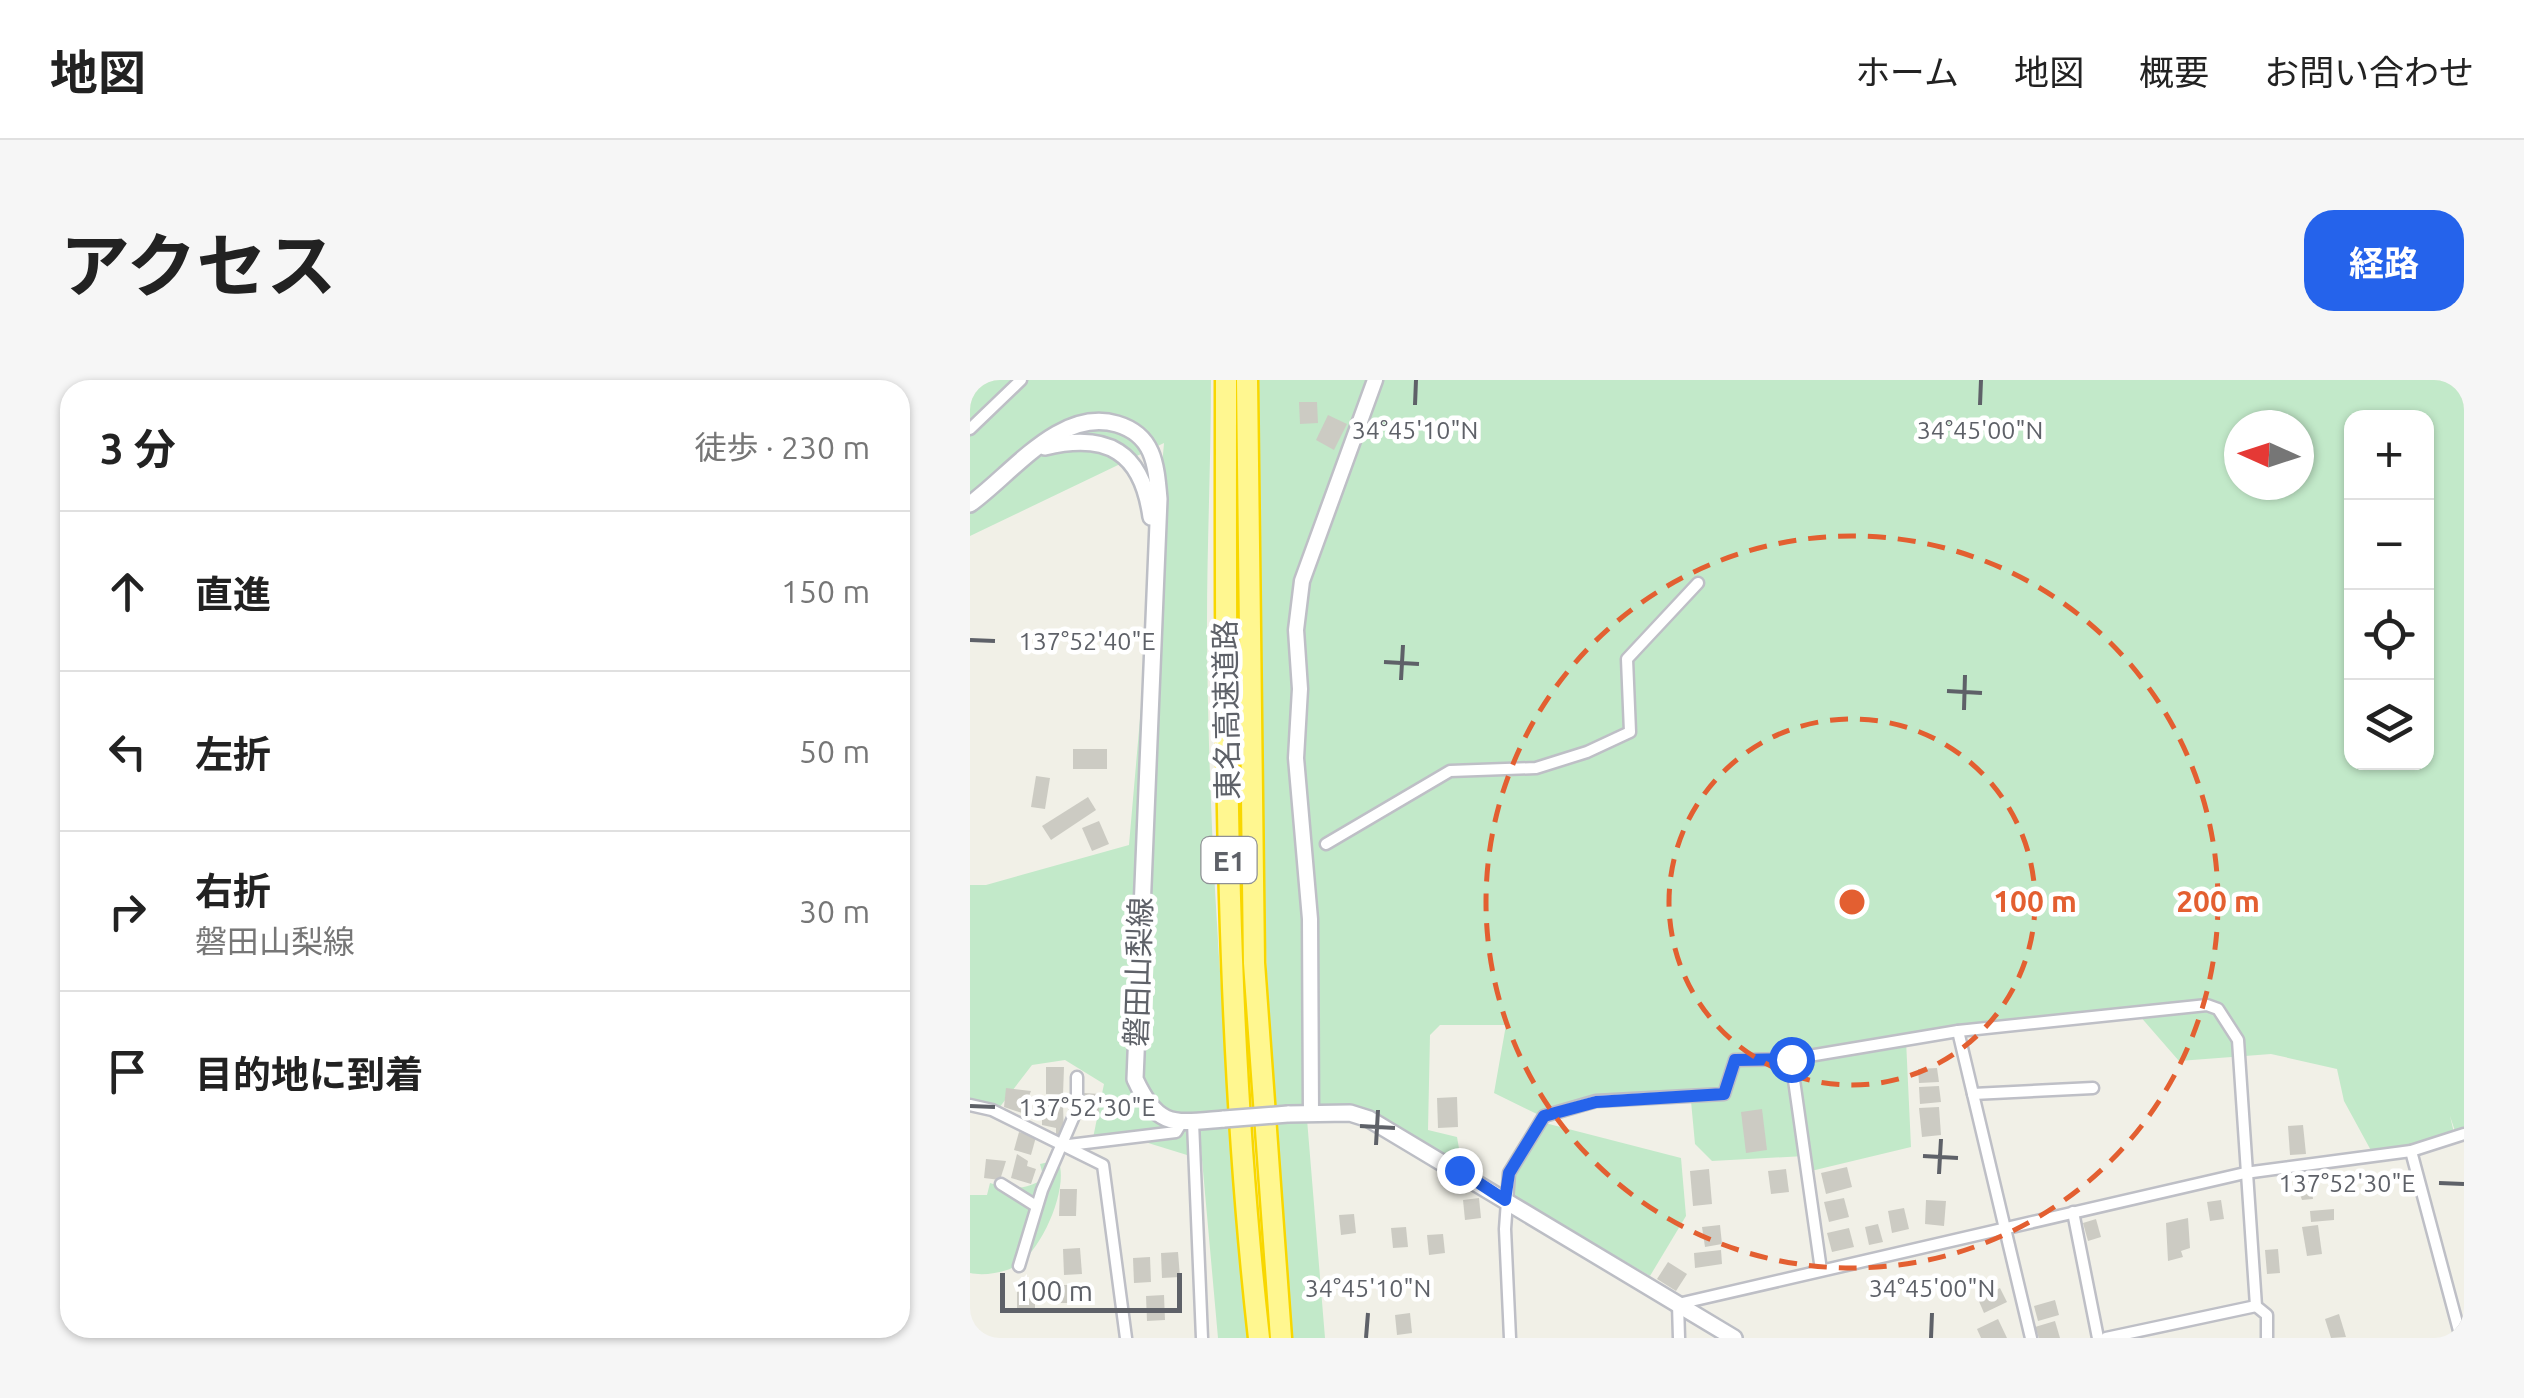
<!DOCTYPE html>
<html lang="ja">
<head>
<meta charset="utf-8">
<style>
	body { margin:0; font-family:Ubuntu,"Noto Sans JP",sans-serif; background:#f6f6f6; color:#222 }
	.controls { position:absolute; right:30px; top:30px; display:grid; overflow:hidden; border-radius:20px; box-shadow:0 2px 8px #0004 }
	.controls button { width:90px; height:90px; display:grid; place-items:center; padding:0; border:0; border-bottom:2px solid #e0e0e0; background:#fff; color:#222; font:50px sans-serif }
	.compass { position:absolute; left:1254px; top:30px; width:90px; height:90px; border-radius:50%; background:#fff; box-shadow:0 2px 8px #0004; rotate:273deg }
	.scale { position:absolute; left:30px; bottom:25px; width:182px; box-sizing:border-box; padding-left:10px; border:5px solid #5e6168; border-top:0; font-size:28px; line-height:35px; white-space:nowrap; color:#5e6168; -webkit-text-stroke:8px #fff; paint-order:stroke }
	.stop { position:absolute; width:30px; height:30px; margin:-22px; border:8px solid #2563eb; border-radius:50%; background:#fff }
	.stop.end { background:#2563eb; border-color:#fff; box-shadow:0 2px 10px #0008 }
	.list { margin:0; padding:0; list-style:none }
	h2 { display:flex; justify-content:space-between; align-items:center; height:130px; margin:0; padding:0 40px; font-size:42px }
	h2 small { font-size:32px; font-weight:400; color:#767676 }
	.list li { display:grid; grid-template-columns:65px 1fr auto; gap:30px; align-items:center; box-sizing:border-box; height:160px; padding:0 40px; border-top:2px solid #e0e0e0 }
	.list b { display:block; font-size:38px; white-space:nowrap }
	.list p { margin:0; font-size:32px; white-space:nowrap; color:#767676 }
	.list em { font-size:32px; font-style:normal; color:#767676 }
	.icon { flex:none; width:55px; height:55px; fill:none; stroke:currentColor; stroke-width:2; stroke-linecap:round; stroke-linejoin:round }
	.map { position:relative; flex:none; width:1494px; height:958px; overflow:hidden; border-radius:30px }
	header { display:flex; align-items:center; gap:60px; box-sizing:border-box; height:140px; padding:0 50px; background:#fff; border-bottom:2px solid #e0e0e0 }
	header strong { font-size:48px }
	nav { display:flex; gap:55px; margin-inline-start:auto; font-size:35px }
	.intro { display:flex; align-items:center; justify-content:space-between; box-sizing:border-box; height:240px; padding:0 60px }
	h1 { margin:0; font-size:70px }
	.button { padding:25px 45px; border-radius:30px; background:#2563eb; color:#fff; font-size:35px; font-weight:700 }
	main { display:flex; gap:60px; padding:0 60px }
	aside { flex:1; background:#fff; border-radius:30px; box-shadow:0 2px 8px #0004 }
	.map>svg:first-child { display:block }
</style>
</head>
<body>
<header>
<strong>地図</strong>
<nav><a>ホーム</a><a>地図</a><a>概要</a><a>お問い合わせ</a></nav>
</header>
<div class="intro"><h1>アクセス</h1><a class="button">経路</a></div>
<main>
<aside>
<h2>3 分<small>徒歩 · 230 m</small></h2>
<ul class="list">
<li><svg class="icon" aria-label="ahead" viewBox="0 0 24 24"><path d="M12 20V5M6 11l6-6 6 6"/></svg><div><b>直進</b></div><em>150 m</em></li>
<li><svg class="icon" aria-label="left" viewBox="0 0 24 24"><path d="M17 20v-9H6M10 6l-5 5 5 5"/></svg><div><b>左折</b></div><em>50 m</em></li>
<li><svg class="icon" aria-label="right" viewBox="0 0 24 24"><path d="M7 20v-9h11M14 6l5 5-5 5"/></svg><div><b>右折</b><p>磐田山梨線</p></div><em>30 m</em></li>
<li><svg class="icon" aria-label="arrive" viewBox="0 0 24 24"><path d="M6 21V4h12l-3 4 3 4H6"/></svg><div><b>目的地に到着</b></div></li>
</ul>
</aside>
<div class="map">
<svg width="1494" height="958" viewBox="0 0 1494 958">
	<rect width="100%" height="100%" fill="#f1f0e7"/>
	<g fill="#c2e9c9" fill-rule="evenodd">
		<path d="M 0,0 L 241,0 C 241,81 237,163 237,244 C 238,482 257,721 283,958 L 248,958 L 228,735 L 217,775 L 162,758 L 122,763 L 134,704 L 95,680 L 62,685 L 29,728 L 0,725 L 0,505 L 16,505 L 159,465 L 194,63 L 0,156 Z"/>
		<path d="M 288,0 L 1494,0 L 1494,755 L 1487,757 L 1480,736 L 1485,757 L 1404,776 L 1374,721 L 1367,689 L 1301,674 L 1209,681 L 1162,627 L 1100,640 L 936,660 L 941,767 L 841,791 L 835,776 L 742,781 L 725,764 L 721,721 L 756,719 L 770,681 L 754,714 L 648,720 L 569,735 L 524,713 L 536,645 L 470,645 L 460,655 L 458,750 L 487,757 L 492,786 L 402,740 L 336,727 L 355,958 L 317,958 C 294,639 286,320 288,0 ZM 1382,38 L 1456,38 L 1456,382 L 1382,382 ZM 1269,45 L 1329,45 L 1329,105 L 1269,105 Z"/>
		<polygon points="575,743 711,778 716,836 680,896 540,814 541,790"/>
		<path d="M 88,780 C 100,806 72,871 46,886 C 34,893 13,896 0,893 L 0,815 L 17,815 L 20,803 C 41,810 54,810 74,799 L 70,784 Z"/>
	</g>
	<g fill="#cccbc3">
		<polygon points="329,22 347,22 348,43 330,44"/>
		<polygon points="358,35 377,44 364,70 346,60"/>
		<rect x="103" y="369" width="34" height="20"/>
		<polygon points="66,396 80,398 75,429 61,427"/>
		<polygon points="118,417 126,430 81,460 72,446"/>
		<polygon points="129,441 139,464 122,471 112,448"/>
		<polygon points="76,687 94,687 93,715 76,714"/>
		<polygon points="967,688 969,702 949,703 948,689"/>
		<polygon points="969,706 971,722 950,724 949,707"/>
		<polygon points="36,708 61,711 52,733 34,727"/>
		<polygon points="114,713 130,714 129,735 115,735"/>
		<polygon points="487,717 488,747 468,748 467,718"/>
		<polygon points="93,724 94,758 86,758 86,748 72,745 72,725"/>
		<polygon points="969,727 971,755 952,757 949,728"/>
		<polygon points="792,729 797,770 776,773 771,732"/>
		<polygon points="1333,745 1336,774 1320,775 1318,746"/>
		<polygon points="49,752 66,757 61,775 44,770"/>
		<polygon points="47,774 58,781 57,786 66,789 61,804 41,798"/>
		<polygon points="16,779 36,781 30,800 14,798"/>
		<polygon points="877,787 882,807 856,814 851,793"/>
		<polygon points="739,789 742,824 723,826 720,791"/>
		<polygon points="816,789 819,812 801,814 798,791"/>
		<polygon points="1340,794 1343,819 1332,820 1323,796"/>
		<polygon points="90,809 107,809 106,836 89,836"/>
		<polygon points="509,818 511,838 495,840 493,820"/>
		<polygon points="874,818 879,837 859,842 854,822"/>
		<polygon points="956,820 976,821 974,846 955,844"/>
		<polygon points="1251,820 1254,839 1240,841 1237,822"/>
		<polygon points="934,828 939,849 922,853 918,831"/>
		<polygon points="1364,829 1364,840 1341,842 1340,831"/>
		<polygon points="384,834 386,853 371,855 369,835"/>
		<polygon points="1218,838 1220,868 1211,871 1213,877 1198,881 1196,843"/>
		<polygon points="1126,839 1131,857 1118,861 1113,843"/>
		<polygon points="908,844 913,862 899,865 895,847"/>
		<polygon points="750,845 752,864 735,867 732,847"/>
		<polygon points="1348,845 1352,874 1337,876 1332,847"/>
		<polygon points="436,847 438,867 423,868 421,848"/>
		<polygon points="879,848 884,867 862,872 857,853"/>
		<polygon points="473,854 475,873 459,875 457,855"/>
		<polygon points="110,868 112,894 94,895 93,869"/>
		<polygon points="1308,869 1310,893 1297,894 1295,870"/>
		<polygon points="751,870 752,884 725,888 724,873"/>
		<polygon points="208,872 210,897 192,898 191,873"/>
		<polygon points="180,877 181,902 164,903 163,878"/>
		<polygon points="698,882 717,894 706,911 687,899"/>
		<polygon points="90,905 108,905 107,923 89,923"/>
		<polygon points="1030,908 1037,922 1014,933 1008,919"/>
		<polygon points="47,912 65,912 65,931 47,930"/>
		<polygon points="194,915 195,940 177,941 176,916"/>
		<polygon points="1085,920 1089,935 1068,941 1064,926"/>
		<polygon points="440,933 442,953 427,955 425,935"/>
		<polygon points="1369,934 1376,957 1361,958 1355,939"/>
		<polygon points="1028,939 1037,958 1011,958 1007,949"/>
		<polygon points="1085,941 1090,958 1069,958 1065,947"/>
	</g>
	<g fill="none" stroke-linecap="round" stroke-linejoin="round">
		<g stroke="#bebfc6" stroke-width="15">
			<g id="minor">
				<polyline points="0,49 51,0"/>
				<polyline points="356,464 480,391 566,388 617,372 660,352 657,279 728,203"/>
				<polyline points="988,651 1061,958"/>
				<polyline points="821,679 851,890"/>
				<polyline points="1003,714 1123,708"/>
				<polyline points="0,725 22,730 133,785 156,958"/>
				<polyline points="223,742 232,958"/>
				<polyline points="99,765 206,752 212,742"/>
				<polyline points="1441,771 1491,958"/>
				<polyline points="31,804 66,826"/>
				<polyline points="1103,832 1128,958"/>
				<polyline points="49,886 72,810 107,729 107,697"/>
				<polyline points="540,958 535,849 539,793 574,736 626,721 754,714 765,680 821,679 988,651 1237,625 1248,629 1268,660 1286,926 1297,935 1297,958"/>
				<polyline points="709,958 708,924 1275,793 1441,771 1494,754"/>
				<polyline points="1136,958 1286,926"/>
			</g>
		</g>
		<g stroke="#bebfc6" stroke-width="19">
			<polyline id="tertiary" points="341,733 340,539 326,378 330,309 326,250 332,201 405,0"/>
		</g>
		<g stroke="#bcbec5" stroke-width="20">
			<g id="secondary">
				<path d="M 75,67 C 138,52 172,72 181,137"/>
				<path d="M 0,124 C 41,95 90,27 147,44 C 184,55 186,84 189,119 L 165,699 C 188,749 204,743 254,739"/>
				<polyline points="318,734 380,733 399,739 764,958"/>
			</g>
		</g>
		<g stroke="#f8d700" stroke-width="25">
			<g id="motorway">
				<path d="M 256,0 C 256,320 253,640 289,958"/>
				<polyline points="277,0 284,583 311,958"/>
			</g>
		</g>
		<use href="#minor" stroke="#fff" stroke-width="10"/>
		<use href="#tertiary" stroke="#fff" stroke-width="14"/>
		<use href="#secondary" stroke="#fff" stroke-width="15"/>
		<use href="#motorway" stroke="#fff790" stroke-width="20"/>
		<g stroke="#bcbec5" stroke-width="20" stroke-linecap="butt">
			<polyline id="secondary-bridge" points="254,739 318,734"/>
		</g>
		<use href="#secondary-bridge" stroke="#fff" stroke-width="15"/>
	</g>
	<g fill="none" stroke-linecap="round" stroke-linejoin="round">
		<polyline stroke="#2563eb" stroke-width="12" points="489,790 535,820 539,793 574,736 626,722 754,714 765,680 821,679"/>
	</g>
	<path fill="none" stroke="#5e6168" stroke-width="4" d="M 445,25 L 446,0M 1010,25 L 1011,0M 0,260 L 25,261M 414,282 L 449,284M 431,300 L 433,265M 977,311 L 1012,313M 994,330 L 995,295M 0,726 L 25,727M 390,746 L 425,748M 406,765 L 408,730M 953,776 L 988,778M 969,794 L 971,759M 1469,803 L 1494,804M 396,958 L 398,933M 961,958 L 962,933"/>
	<g fill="none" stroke="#e35f31" stroke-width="5" stroke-dasharray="18 12">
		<circle cx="882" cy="522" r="183"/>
		<circle cx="882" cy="522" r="366"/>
	</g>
	<g text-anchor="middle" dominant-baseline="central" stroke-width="9" stroke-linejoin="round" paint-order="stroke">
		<rect fill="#fff" stroke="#8e9095" stroke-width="2.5" x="231.5" y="457" width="55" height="46" rx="8"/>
		<g font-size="28" font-weight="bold" fill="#5e6168">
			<text x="259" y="480">E1</text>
		</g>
		<g font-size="30" fill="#5e6168" stroke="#fff">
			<text transform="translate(256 330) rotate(-91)">東名高速道路</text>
			<text transform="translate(168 592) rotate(-88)">磐田山梨線</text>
		</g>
	</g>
	<g font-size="25" text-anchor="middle" fill="#5e6168" stroke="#fff" stroke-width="9" stroke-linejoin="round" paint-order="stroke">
		<text x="445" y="59">34°45'10"N</text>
		<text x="1010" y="59">34°45'00"N</text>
		<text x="117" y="270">137°52'40"E</text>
		<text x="117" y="736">137°52'30"E</text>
		<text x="1377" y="812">137°52'30"E</text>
		<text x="398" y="917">34°45'10"N</text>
		<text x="962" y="917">34°45'00"N</text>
	</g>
	<circle cx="882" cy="522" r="15" fill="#e35f31" stroke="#fff" stroke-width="5"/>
	<g font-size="30" text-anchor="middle" font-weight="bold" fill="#e35f31" stroke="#fff" stroke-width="9" stroke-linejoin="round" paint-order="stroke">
		<text x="1065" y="532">100 m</text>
		<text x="1248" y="532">200 m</text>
	</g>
</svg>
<div class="controls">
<button>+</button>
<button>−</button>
<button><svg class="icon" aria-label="locate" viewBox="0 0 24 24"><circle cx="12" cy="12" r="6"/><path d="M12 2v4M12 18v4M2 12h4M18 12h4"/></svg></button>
<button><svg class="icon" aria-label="layers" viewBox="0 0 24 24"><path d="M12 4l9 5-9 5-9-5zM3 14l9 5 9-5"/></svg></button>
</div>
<svg class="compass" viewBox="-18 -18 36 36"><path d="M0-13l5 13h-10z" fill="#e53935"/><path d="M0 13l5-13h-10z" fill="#767676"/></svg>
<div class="scale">100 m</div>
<div class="stop" style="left:821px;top:679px"></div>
<div class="stop end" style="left:489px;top:790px"></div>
</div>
</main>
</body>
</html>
